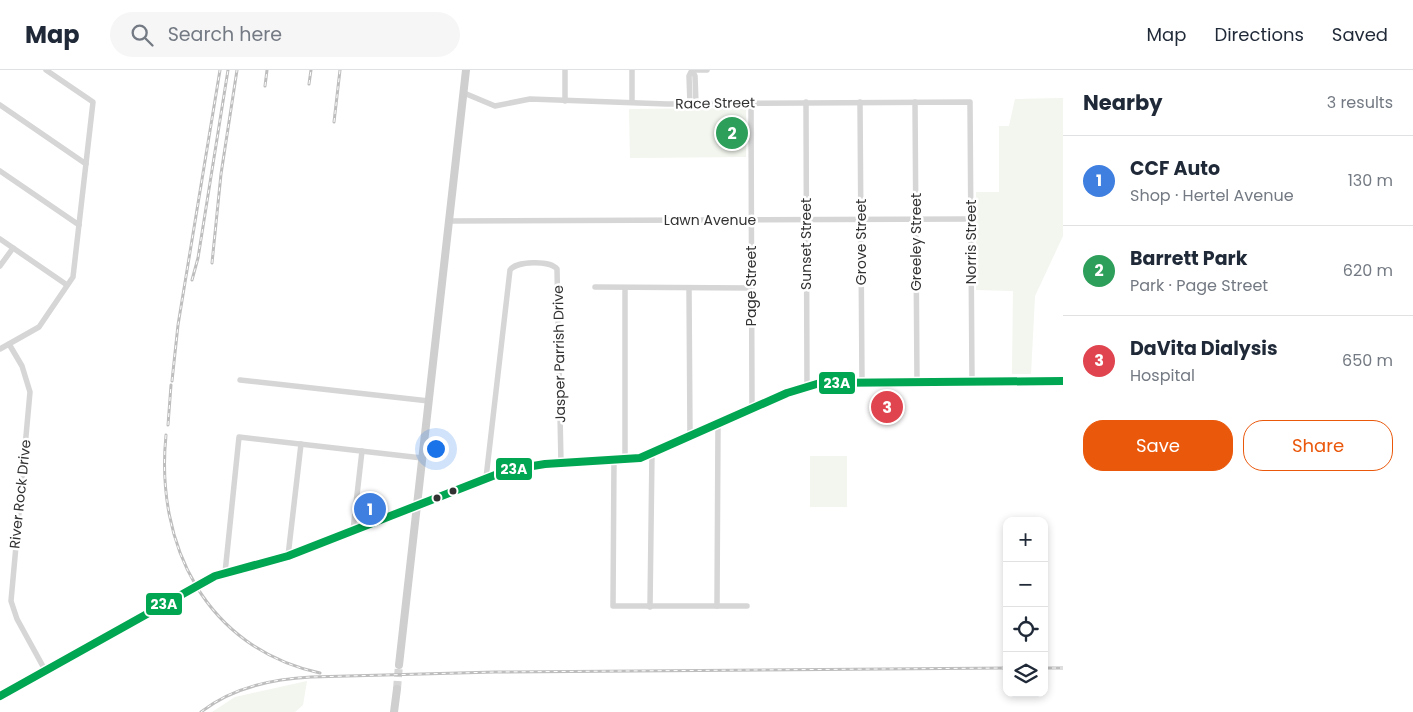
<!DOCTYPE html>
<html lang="en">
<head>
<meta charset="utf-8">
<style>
	body { margin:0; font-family:Poppins,sans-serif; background:#f6f6f7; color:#1f2937 }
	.controls { position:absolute; right:15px; bottom:15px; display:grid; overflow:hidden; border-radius:10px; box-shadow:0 2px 8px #0003 }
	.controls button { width:45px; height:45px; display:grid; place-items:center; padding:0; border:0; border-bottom:1px solid #e0e1e3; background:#fff; color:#1f2937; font:25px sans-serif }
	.you { position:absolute; left:435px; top:378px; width:18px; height:18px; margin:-12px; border:4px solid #fff; border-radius:50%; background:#1a73e8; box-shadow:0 0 0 8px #1a73e833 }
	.badge { display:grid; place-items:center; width:32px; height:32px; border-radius:50%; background:#ea580c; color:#fff; font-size:16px; font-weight:700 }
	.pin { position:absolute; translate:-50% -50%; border:2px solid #fff; box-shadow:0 1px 5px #0006 }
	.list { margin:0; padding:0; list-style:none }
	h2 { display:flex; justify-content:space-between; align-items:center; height:65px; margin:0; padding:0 20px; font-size:21px }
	h2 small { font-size:16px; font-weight:400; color:#747a83 }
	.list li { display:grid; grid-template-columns:32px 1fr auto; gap:15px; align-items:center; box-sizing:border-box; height:90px; padding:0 20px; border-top:1px solid #e0e1e3 }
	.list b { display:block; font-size:19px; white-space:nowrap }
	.list p { margin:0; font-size:16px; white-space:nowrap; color:#747a83 }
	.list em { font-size:16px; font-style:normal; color:#747a83 }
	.actions { display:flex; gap:10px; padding:15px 20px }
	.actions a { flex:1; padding:11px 0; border:1px solid #ea580c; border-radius:20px; text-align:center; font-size:18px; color:#ea580c }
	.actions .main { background:#ea580c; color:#fff }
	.icon { flex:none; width:28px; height:28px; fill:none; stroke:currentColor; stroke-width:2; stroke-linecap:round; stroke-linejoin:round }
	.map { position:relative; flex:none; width:1063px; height:642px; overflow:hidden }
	header { display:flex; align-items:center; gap:30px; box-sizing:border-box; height:70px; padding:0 25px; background:#fff; border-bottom:1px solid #e0e1e3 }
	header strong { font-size:24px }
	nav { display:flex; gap:28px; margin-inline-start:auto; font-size:18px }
	.search { width:350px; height:45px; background:#f6f6f7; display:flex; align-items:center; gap:12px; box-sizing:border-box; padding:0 18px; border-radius:28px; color:#747a83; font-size:19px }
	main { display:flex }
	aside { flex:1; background:#fff }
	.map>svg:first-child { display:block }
</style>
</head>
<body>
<header>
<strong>Map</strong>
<div class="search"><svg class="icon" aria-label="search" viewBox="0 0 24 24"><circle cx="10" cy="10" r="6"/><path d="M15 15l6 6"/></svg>Search here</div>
<nav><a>Map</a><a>Directions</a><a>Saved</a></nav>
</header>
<main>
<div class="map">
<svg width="1063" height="642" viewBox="0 0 1063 642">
	<rect width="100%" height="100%" fill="#fff"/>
	<g fill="#f2f6ee">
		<polygon points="1063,28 1063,166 1035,226 1031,304 1012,304 1013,221 976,220 976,122 999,122 999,56 1009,56 1015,29"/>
		<polygon points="746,38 746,87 630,88 629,39"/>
		<rect x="810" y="386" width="37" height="51"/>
		<polygon points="307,611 303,635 295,642 212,642 235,627"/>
	</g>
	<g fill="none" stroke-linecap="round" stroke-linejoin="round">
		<polyline stroke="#d6d6d6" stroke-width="8" stroke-dasharray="8 4" stroke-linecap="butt" points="397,619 399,595"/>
		<g stroke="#d6d6d6" stroke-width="5.5">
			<polyline points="565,0 565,31"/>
			<polyline points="632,0 632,32"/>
			<polyline points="692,0 695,6 696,34"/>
			<polyline points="692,0 707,0"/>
			<polyline points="464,23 495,36 530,29 667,34 970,32 972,311"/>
			<polyline points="806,32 807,316"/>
			<polyline points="860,32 862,312"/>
			<polyline points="915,32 917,311"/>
			<polyline points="751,33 752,338"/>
			<polyline points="690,34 689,6 692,0"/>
			<polyline points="0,35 86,94"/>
			<polyline points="0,101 79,155"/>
			<polyline points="449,151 971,149"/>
			<polyline points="0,169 67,215"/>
			<polyline points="0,196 13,178"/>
			<polyline points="595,217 751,218"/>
			<polyline points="689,218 690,366"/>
			<polyline points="9,274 22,296 30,322 11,531 17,549 45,600"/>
			<polyline points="0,279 39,257 73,207 93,32 46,0"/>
			<polyline points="240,310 429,331"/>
			<polyline points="614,390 613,536 747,536"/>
			<polyline points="625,390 625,218"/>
			<path d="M 486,408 L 510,200 C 516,191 550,190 557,199 L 561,393"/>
			<polyline points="353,460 362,381"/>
			<polyline points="288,486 301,374"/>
			<polyline points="225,503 239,367 422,388"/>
			<polyline points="717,536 718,354"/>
			<polyline points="650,537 652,383"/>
		</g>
		<polyline stroke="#d6d6d6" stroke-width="7" points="0,626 215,506 288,486 508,400 545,394 640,388 787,323 820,313 1063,311"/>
		<g stroke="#cfcfcf" stroke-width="8">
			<polyline points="399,595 466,0"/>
			<polyline points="394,642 397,619"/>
		</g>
		<g stroke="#bebebe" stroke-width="3">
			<g id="rail">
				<polyline points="309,14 311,0"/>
				<polyline points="265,16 267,0"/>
				<polyline points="334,52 340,0"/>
				<polyline points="212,193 221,104 237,0"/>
				<polyline points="192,210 198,188 228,0"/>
				<polyline points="172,311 178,255 220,0"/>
				<polyline points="168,355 171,315"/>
				<path d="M 166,365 C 155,475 206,578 320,603"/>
				<polyline points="1044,598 1063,598"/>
				<path d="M 201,642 C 233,617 272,609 311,607 L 495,602 L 1007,598"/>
			</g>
		</g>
		<use href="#rail" stroke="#fff" stroke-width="1" stroke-dasharray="4" stroke-linecap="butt"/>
		<g stroke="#fff" stroke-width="11">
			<polyline id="bus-1" points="0,626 215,506 288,486 508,400 545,394 640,388 787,323 820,313 1063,311"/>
		</g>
		<use href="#bus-1" stroke="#00a651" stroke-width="8"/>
	</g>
	<g fill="#323232" stroke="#fff" stroke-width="2">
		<circle cx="453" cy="421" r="4.5"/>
		<circle cx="437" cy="428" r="4.5"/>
	</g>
	<g text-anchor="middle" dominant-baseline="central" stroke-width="5" stroke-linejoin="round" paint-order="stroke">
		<g font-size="14" fill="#323232" stroke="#fff">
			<text transform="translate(715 33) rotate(-1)">Race Street</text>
			<text x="710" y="150">Lawn Avenue</text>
			<text transform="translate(861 172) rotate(-90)">Grove Street</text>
			<text transform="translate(916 172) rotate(-90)">Greeley Street</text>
			<text transform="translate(971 172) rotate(-90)">Norris Street</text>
			<text transform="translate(806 174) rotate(-90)">Sunset Street</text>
			<text transform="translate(751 216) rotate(-90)">Page Street</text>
			<text transform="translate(559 284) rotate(-91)">Jasper Parrish Drive</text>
			<text transform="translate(20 424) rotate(-84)">River Rock Drive</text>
		</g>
	</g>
	<g stroke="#fff" stroke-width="2">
		<rect x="818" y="301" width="38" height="24" rx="5" fill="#00a651"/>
		<rect x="495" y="387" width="38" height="24" rx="5" fill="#00a651"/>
		<rect x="145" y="522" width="38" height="24" rx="5" fill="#00a651"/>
	</g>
	<g font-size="14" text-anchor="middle" font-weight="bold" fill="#fff">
		<text x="837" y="318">23A</text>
		<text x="514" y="404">23A</text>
		<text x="164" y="539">23A</text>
	</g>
</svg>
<div class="controls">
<button>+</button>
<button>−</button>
<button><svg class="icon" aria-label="locate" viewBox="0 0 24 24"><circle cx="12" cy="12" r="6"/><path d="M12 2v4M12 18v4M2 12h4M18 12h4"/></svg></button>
<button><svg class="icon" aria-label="layers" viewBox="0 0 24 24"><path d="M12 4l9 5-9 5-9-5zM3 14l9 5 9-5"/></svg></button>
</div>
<div class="you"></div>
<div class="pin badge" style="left:370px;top:439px;background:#3f7fe0">1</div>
<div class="pin badge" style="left:732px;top:63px;background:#2e9e5b">2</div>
<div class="pin badge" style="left:887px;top:337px;background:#e0444e">3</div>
</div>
<aside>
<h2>Nearby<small>3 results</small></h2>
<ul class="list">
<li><span class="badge" style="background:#3f7fe0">1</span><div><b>CCF Auto</b><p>Shop · Hertel Avenue</p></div><em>130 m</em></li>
<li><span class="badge" style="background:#2e9e5b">2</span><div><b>Barrett Park</b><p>Park · Page Street</p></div><em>620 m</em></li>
<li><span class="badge" style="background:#e0444e">3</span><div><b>DaVita Dialysis</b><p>Hospital</p></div><em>650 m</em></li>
</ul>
<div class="actions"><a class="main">Save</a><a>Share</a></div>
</aside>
</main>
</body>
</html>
